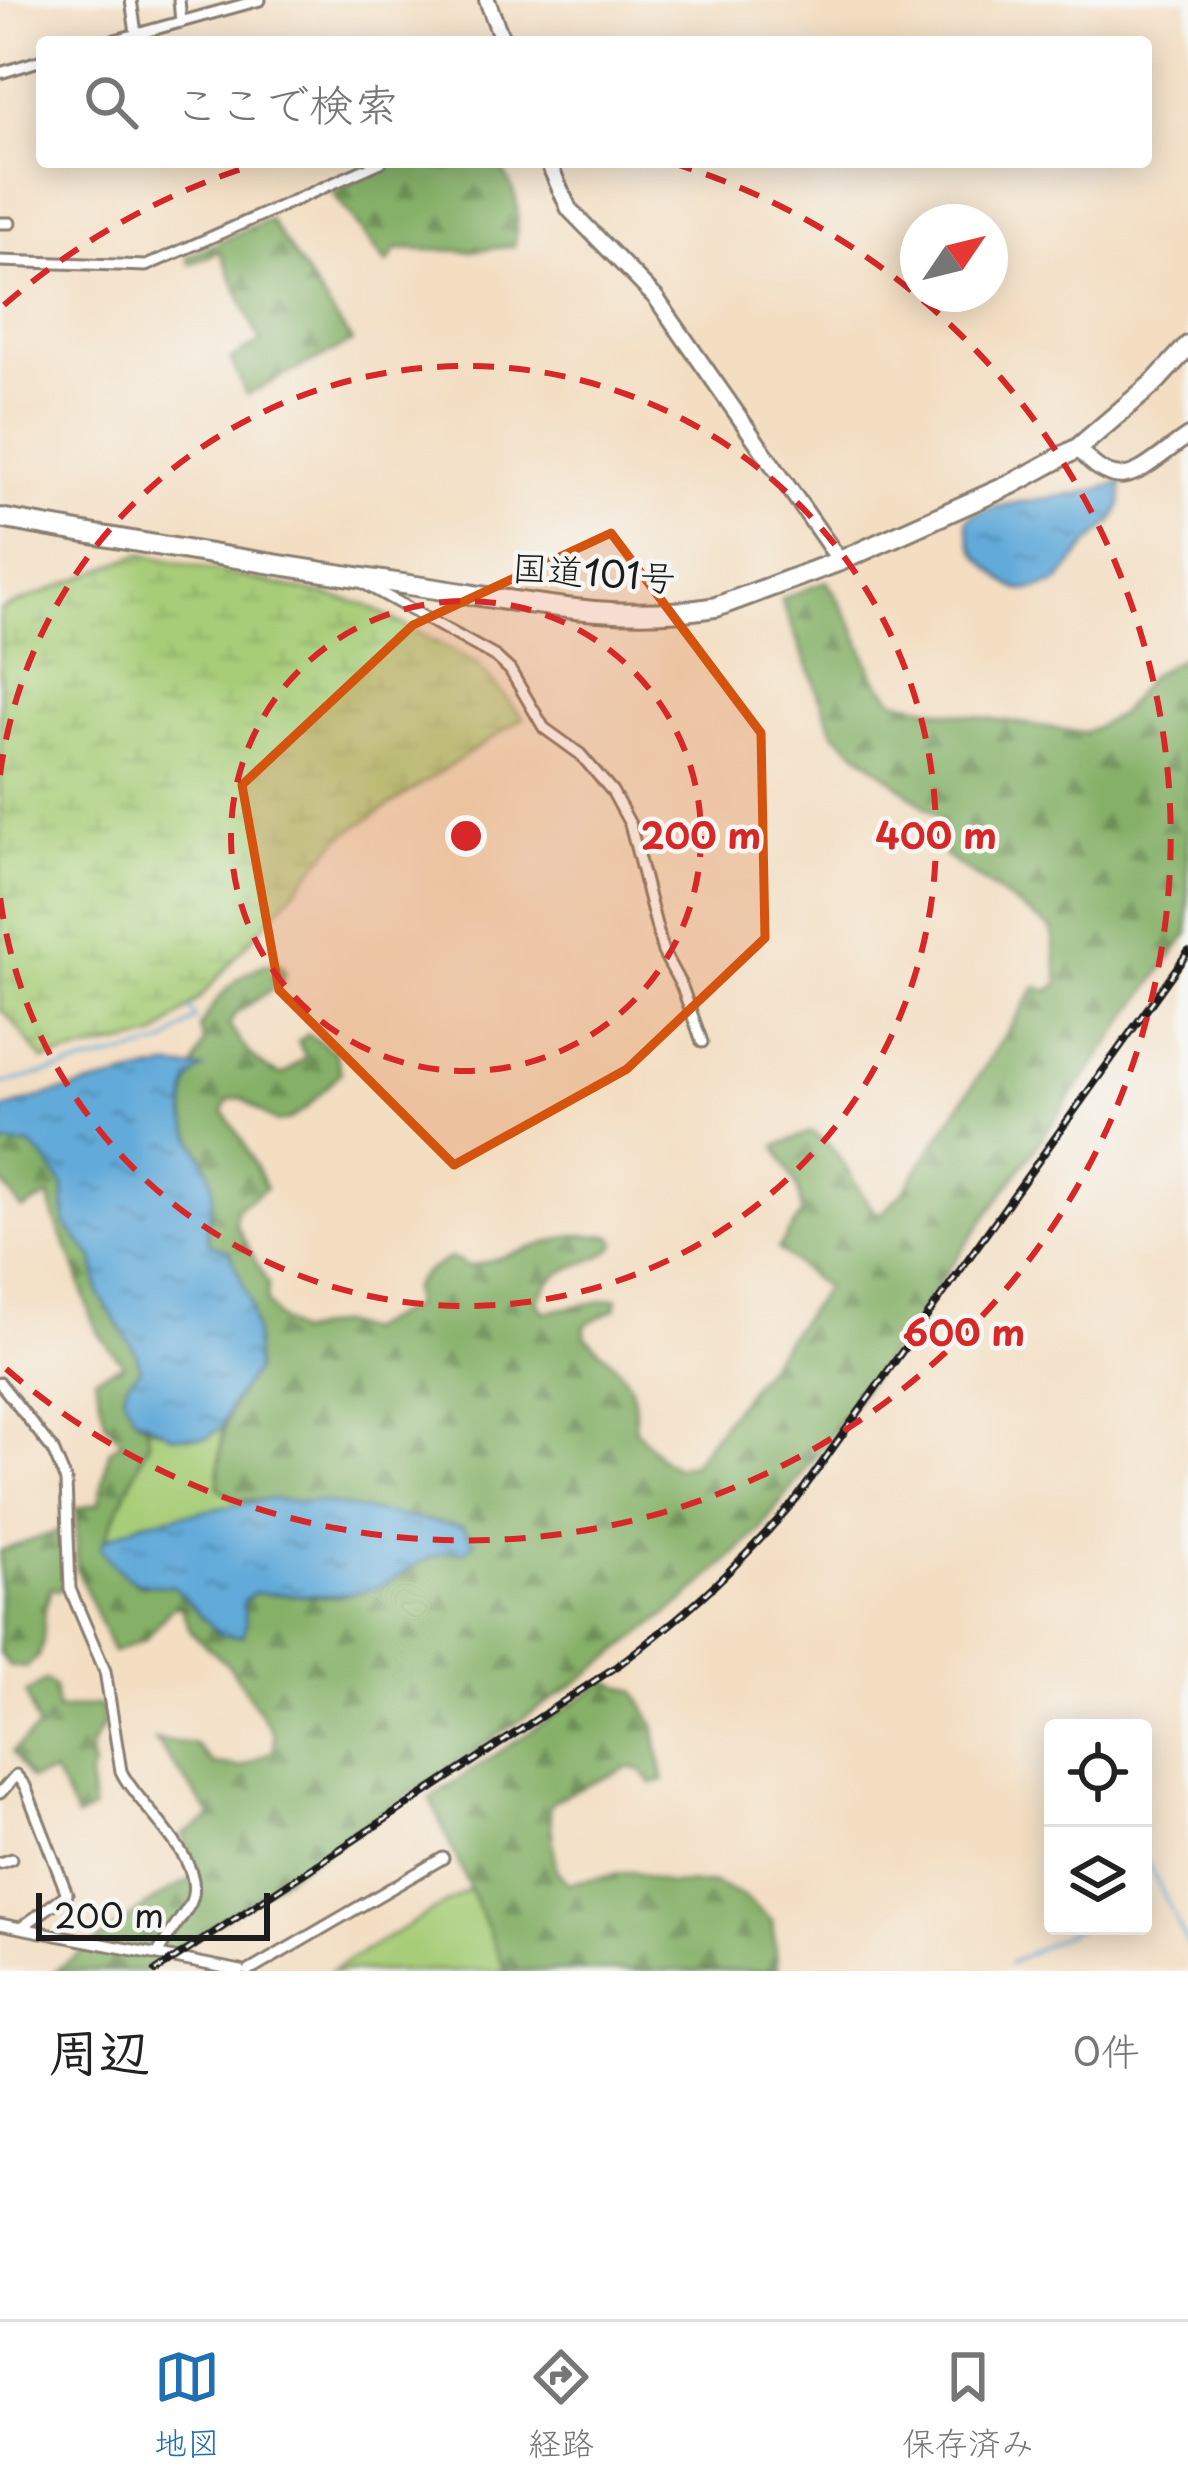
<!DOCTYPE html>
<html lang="ja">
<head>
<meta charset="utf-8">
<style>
	body { margin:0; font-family:"Playpen Sans","Klee One",sans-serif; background:#f2f2f2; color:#222 }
	.controls { position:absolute; right:36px; bottom:36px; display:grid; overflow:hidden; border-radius:12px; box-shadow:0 6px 30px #0003 }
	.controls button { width:108px; height:108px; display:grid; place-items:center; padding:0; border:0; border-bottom:3px solid #e0e0e0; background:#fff; color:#222; font:60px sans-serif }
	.compass { position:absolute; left:900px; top:204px; width:108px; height:108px; border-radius:50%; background:#fff; box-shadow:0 6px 30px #0003; rotate:55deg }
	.scale { position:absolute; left:36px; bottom:30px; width:234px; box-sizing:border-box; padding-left:12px; border:6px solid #1c1c1c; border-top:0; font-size:33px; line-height:42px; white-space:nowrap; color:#1c1c1c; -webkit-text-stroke:9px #f6f6f2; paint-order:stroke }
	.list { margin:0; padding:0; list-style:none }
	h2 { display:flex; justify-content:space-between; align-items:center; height:156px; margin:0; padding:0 48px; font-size:51px }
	h2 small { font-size:39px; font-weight:400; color:#767676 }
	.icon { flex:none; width:66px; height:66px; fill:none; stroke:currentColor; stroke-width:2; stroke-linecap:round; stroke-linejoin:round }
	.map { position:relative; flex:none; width:1188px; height:1971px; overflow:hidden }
	.search { position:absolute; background:#fff; box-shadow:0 6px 30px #0003; left:36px; right:36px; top:36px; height:132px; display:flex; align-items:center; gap:30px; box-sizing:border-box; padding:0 42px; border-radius:12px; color:#767676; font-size:45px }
	.sheet { height:348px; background:#fff }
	nav { display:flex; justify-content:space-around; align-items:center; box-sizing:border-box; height:168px; border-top:3px solid #e0e0e0; background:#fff; font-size:33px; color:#767676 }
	nav a { display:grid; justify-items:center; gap:6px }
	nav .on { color:#1f6fb2 }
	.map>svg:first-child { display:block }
</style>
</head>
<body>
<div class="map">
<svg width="1188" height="1971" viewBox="0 0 1188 1971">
	<defs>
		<pattern id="forest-firs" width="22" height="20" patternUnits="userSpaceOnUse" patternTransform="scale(3)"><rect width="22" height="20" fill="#85b068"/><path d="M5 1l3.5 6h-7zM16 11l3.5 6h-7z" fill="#6c8e55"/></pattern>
		<pattern id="wetland-marsh" width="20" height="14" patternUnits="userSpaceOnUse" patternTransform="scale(3)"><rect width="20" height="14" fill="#a7cd78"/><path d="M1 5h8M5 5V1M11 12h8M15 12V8" fill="none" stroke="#8faf67"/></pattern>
		<pattern id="water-ripples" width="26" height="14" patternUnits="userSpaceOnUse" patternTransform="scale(3)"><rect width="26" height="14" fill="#62aad9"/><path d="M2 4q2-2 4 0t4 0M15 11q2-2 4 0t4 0" fill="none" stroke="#508aaf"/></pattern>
	</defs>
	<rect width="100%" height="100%" fill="#f6f6f2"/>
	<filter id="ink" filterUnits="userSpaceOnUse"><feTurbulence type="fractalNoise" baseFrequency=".00833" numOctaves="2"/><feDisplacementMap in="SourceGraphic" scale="24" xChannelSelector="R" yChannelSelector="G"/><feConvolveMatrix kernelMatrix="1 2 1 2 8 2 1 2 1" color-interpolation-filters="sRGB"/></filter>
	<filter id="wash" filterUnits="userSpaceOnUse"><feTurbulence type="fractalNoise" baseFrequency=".004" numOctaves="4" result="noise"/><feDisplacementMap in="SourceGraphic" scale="48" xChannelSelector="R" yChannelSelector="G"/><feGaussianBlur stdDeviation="2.7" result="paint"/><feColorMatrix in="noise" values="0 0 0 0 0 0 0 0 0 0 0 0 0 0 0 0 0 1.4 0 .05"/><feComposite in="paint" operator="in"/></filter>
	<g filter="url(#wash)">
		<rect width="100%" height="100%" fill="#f3dec2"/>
		<g fill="#a7cd78" stroke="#62744a" stroke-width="3">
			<path d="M 146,1426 C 175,1433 195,1445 222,1427 L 218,1487 L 234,1499 L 269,1499 L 144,1522 L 104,1540 L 149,1441 Z"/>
			<polygon points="470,1889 506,1971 331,1971"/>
		</g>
		<g fill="url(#forest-firs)" stroke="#506642" stroke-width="3">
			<path d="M 392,162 L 497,162 C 520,196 520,206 514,246 L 469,251 L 397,249 L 387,264 L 332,192 Z"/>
			<polygon points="269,219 352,342 246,395 231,359 260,342 220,251 190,264 187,257"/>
			<path d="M 827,581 L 853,625 L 874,677 L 894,700 L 947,712 L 1085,733 L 1120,714 L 1150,676 L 1188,654 L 1188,933 L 817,1454 L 758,1532 L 684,1601 L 578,1682 L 144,1971 L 55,1971 L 160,1896 L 199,1875 L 183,1835 L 212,1817 L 155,1740 L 195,1744 L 213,1764 L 241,1767 L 274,1750 L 274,1734 L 231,1668 L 191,1632 L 181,1607 L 172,1607 L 145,1640 L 113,1652 L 77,1569 L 76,1509 L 99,1503 L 109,1451 L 122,1441 L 106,1424 L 95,1377 L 124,1364 C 87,1326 92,1316 76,1270 C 67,1243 53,1224 49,1196 L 22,1210 L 0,1179 L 0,1144 L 30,1145 L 46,1160 L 64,1188 L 65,1224 L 93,1258 L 99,1294 L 137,1354 L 140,1369 L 126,1384 L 135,1417 L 146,1426 L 149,1441 L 101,1548 L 138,1585 L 173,1586 L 189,1600 L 246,1623 L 243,1601 L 254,1593 C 275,1593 322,1599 340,1596 C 383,1586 418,1547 464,1552 L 474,1543 L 463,1527 L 319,1502 L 234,1499 L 218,1487 C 221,1435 223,1412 255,1370 L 209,1243 C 204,1223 214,1206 212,1185 C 207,1146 158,1111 199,1070 L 193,1071 L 204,1042 L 200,1027 C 215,997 243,966 278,962 L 285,969 L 284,981 L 235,1014 L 229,1025 C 242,1046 260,1071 283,1075 L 306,1057 L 298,1042 L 308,1034 L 335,1052 L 341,1072 L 306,1108 L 289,1120 L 275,1122 L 242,1098 L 229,1099 L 223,1111 L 241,1138 L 266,1188 L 236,1209 L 235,1223 L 268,1284 L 267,1302 L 277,1317 L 296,1333 L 339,1323 L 364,1331 L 413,1306 L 412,1288 L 423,1274 L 450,1258 L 469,1267 L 574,1235 L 612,1236 L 616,1243 C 600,1269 551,1258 537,1303 L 545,1312 L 617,1298 L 616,1308 L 585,1325 L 585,1336 C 620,1371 638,1375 635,1428 L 662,1460 L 675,1467 L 692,1464 L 825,1288 L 778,1249 L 802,1213 L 798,1189 L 776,1146 L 810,1132 C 840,1143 854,1190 876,1213 L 883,1212 L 904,1191 L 1036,987 L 1049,991 L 1059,983 L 1052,929 L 945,856 L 943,821 L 834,733 L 781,599 Z"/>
			<polygon points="62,1530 65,1535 66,1586 59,1590 51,1588 45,1608 43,1641 38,1656 27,1667 9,1666 0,1653 0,1551"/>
			<path d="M 46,1680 L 54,1687 L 57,1710 L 97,1705 L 102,1708 L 103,1724 C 93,1745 86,1743 93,1768 L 89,1777 L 93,1810 L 77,1818 L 54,1773 L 30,1779 L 12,1752 L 38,1728 L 26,1693 Z"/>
			<polygon points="607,1681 636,1692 654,1725 663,1780 651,1783 640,1770 629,1767 554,1800 549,1807 556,1870 568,1883 632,1872 670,1884 714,1883 743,1897 772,1921 778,1971 506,1971 430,1798"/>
		</g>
		<polygon fill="url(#wetland-marsh)" stroke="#62744a" stroke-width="3" points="140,554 364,604 477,664 523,718 341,837 200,998 155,1037 43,1060 5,1012 0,1011 0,610"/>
		<g fill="url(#water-ripples)" stroke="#3f637a" stroke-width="3">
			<path d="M 1122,482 L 1121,504 L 1113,521 L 1087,545 L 1058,583 C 1012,596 1019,593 987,565 C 971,551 970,542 967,521 L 971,515 C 1020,496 1074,500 1122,482 Z"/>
			<path d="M 169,1067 L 203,1069 L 190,1079 C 176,1133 196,1133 211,1177 C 218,1200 203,1221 209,1243 L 229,1251 L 249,1298 L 255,1332 L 255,1370 L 231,1404 L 222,1427 L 207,1438 L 173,1436 L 135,1417 L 123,1395 L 126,1384 L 140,1369 L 137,1354 L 99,1294 L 93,1258 L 65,1224 L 64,1187 L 46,1160 L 30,1145 L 0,1144 L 0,1110 L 51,1094 Z"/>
			<path d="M 269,1499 L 319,1502 L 463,1527 L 474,1543 L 464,1552 C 427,1548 409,1575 377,1587 C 338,1601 295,1593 254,1593 L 243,1601 L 246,1623 L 243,1636 L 220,1635 L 173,1586 C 131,1585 127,1582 101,1548 L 104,1540 L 144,1522 Z"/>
		</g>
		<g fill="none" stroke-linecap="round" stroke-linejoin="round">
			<g stroke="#62aad9" stroke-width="3">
				<polyline points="0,1084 163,1045 196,1018 189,1008"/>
				<polyline points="1143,1865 1148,1863 1188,1945"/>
				<polyline points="1010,1963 1083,1926"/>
			</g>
		</g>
	</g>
	<g filter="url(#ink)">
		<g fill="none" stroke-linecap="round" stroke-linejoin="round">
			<g stroke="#887d6f" stroke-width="15">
				<g id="street">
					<polyline points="131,0 136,33"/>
					<polyline points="179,0 181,22"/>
					<polyline points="108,42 260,0"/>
					<polyline points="0,73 42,60"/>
					<polyline points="0,223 10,223"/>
					<polyline points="0,261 146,266 381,162"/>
					<polyline points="363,583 496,657 510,670 544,728 580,754 612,791 630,824 663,952 682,987 702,1042"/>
					<path d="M 0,1383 L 53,1450 L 66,1481 L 70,1589 L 105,1671 L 121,1771 C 136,1805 211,1861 190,1904 C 181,1920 167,1936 158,1953"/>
					<polyline points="0,1793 16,1775 25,1786 67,1894 22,1927"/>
					<polyline points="0,1863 11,1859"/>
					<polyline points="0,1924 241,1971"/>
					<polyline points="249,1971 443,1858"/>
				</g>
			</g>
			<g stroke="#887d6f" stroke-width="20">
				<g id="secondary">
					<polyline points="487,0 503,42"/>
					<polyline points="548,162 569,209 656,298 840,561"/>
					<path d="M 1078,448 C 1121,501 1142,467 1188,436"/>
				</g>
			</g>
			<g stroke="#887d6f" stroke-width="24">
				<path id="highway" d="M 0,518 C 138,543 277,565 416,586 C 515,600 616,624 716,607 L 840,561 L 1012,484 L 1078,448 L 1156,381 L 1188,346"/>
			</g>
			<use href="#street" stroke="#fff" stroke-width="9"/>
			<use href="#secondary" stroke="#fff" stroke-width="14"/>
			<use href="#highway" stroke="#fff" stroke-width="18"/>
			<g stroke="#1c1c1c" stroke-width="8">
				<path id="rail" d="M 156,1971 L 617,1666 C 689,1612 738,1567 797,1498 L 1188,952"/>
			</g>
			<use href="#rail" stroke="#f6f6f2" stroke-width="3" stroke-dasharray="9" stroke-linecap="butt"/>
		</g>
	</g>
	<path fill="#d4530e" fill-opacity="0.2" stroke="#d4530e" stroke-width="9" stroke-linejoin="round" d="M 611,533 L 761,733 L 765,938 L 627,1069 L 454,1165 L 279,990 L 242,785 L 413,625 Z"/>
	<g fill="none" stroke="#d62828" stroke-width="6" stroke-dasharray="21 15">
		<circle cx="466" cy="836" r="235"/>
		<path d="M0 775A470 470 0 1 1 0 897"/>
		<path d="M4 305A704 704 0 0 1 260 163M672 163A704 704 0 1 1 4 1367"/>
	</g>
	<g text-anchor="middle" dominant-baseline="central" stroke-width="9" stroke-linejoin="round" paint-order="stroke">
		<g font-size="36" fill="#1c1c1c" stroke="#f6f6f2">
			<text transform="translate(594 571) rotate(4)">国道101号</text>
		</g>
	</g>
	<circle cx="466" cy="836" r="18" fill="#d62828" stroke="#f6f6f2" stroke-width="6"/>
	<g font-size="36" text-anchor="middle" font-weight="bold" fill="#d62828" stroke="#f6f6f2" stroke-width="9" stroke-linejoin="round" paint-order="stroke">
		<text x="701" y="849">200 m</text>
		<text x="936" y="849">400 m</text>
		<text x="964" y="1346">600 m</text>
	</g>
</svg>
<div class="controls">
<button><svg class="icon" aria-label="locate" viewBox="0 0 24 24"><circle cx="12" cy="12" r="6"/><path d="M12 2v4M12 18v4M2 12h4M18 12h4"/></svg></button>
<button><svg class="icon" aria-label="layers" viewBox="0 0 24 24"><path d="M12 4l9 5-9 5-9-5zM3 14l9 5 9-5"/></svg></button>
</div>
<svg class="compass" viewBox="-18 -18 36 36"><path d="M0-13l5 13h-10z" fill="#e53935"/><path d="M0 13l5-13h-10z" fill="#767676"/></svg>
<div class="scale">200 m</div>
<div class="search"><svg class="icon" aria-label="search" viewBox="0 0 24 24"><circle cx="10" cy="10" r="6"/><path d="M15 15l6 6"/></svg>ここで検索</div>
</div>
<section class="sheet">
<h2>周辺<small>0件</small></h2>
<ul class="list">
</ul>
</section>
<nav>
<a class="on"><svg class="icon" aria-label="map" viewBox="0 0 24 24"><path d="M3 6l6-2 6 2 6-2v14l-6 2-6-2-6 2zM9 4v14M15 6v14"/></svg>地図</a>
<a><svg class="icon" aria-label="directions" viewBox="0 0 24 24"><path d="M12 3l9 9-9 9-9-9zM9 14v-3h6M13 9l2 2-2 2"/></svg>経路</a>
<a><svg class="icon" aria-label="saved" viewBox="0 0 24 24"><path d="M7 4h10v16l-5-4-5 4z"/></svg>保存済み</a>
</nav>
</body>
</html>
